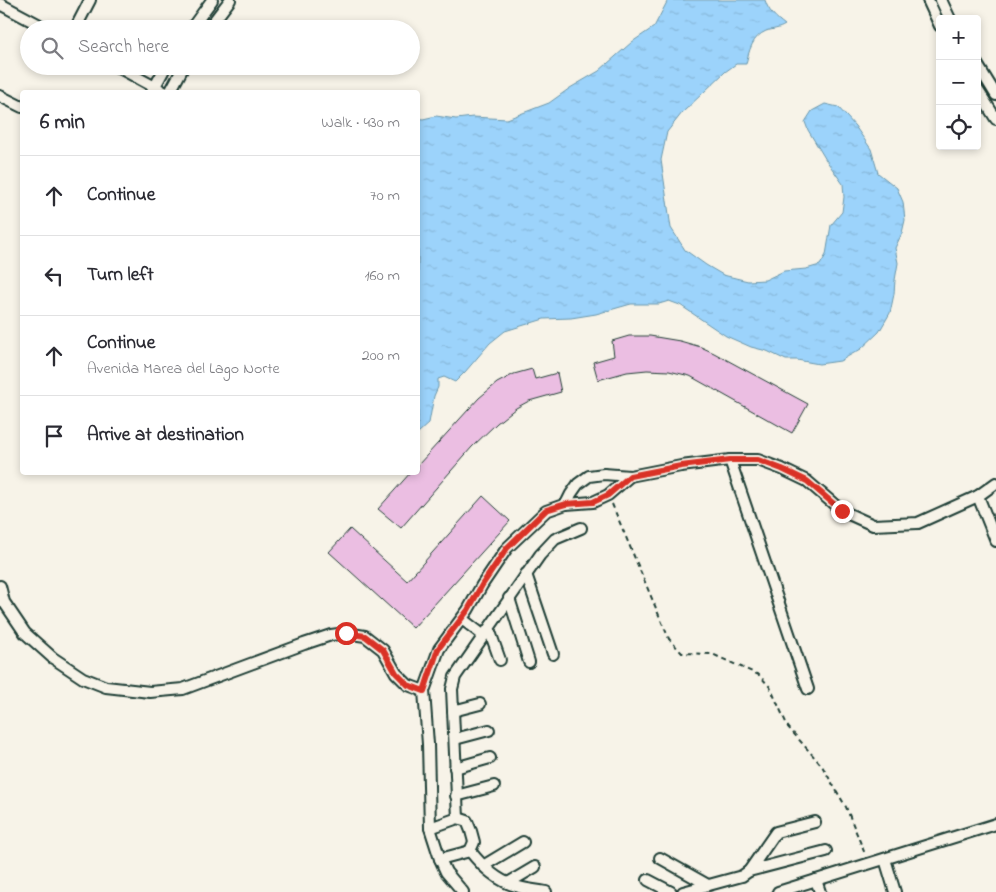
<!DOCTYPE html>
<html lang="en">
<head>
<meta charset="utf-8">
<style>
	body { margin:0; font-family:"Indie Flower",sans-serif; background:#f2f2f3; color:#2b2b33 }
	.controls { position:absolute; right:15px; top:15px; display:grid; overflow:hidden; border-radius:5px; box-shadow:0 2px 8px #0003 }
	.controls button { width:45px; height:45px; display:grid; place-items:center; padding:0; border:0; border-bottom:1px solid #e1e1e2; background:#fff; color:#2b2b33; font:25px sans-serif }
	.stop { position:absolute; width:15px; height:15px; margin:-11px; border:4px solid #d93025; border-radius:50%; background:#fff }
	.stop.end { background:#d93025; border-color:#fff; box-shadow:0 1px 5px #0008 }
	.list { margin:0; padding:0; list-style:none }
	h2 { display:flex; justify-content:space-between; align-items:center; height:65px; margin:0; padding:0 20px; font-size:21px }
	h2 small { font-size:16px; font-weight:400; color:#7c7c81 }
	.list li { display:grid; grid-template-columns:32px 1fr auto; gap:15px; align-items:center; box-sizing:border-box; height:80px; padding:0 20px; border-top:1px solid #e1e1e2 }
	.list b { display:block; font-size:19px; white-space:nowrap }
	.list p { margin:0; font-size:16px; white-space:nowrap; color:#7c7c81 }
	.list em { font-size:16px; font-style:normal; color:#7c7c81 }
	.icon { flex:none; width:28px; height:28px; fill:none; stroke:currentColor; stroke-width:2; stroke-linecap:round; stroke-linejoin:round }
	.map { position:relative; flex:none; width:996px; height:892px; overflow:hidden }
	.search { position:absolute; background:#fff; box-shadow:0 2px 8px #0003; left:20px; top:20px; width:400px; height:55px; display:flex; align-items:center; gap:12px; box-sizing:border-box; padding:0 18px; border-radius:28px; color:#7c7c81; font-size:19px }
	.panel { position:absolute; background:#fff; box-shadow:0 2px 8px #0003; left:20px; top:90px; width:400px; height:385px; border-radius:5px }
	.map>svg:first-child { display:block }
</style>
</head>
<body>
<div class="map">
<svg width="996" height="892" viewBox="0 0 996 892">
	<defs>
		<pattern id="water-ripples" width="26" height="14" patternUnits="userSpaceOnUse" patternTransform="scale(1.25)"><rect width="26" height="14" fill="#9cd3fb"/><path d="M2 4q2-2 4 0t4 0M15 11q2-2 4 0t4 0" fill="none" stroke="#86b6d8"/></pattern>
	</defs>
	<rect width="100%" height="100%" fill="#f7f3e8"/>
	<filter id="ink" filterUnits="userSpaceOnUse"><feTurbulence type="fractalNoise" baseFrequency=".02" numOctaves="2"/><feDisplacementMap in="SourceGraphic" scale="10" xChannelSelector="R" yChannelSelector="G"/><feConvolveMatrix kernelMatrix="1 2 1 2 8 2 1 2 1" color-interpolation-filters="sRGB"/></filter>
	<g filter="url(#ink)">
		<path fill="url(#water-ripples)" stroke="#6a97ab" d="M 668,0 L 765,0 C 768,11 776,18 785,25 C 779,29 773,29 766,31 C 752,37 749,51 746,64 L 736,64 L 725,72 L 682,113 L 667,132 L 661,160 L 671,228 L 685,250 L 706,265 L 723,275 L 748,281 L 765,280 L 784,271 L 806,269 L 820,265 L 826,255 L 831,225 L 842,212 L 844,197 L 843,184 L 826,160 L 808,130 L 805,122 L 812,111 L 825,104 L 838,107 L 855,126 L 871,149 L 878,173 L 897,188 L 903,202 L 905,220 L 902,233 L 895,248 L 898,263 L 895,280 L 894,294 L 890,313 L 879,332 L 861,349 L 840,361 L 819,364 L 797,360 L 786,360 L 767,351 L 751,347 L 726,336 L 680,305 L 669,301 L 659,304 L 631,304 L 596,314 L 571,318 L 544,319 L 505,331 L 490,343 L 465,372 L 455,382 L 444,377 L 438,379 L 438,387 L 434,396 L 429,423 L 418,433 L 418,118 L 423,119 L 436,116 L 456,119 L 473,117 L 507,119 L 549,103 L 570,88 L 599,71 L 632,42 L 654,27 Z"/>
		<g fill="#ebbee2" stroke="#1f3d34">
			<polygon points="629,336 650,336 680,341 701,347 714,353 808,404 792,433 690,376 669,371 647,370 627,372 598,380 593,362 614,356 612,341"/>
			<polygon points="532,369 535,379 557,373 561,392 529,401 516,408 497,423 472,447 401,528 378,509 411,472 418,472 418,465 479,398 497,383 514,374"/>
			<polygon points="483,496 510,521 413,628 329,552 350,529 407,581"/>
		</g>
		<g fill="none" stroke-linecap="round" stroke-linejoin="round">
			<g stroke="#1f3d34" stroke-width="14">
				<g id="minor">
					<polyline points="928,0 940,26"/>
					<polyline points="941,0 950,19"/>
					<polyline points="0,4 47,29"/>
					<polyline points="75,29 90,0"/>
					<polyline points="191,29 212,0"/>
					<polyline points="208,29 230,0"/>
					<polyline points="977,64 996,95"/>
					<polyline points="116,66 164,92"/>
					<polyline points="977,89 996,119"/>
					<polyline points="152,92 166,66"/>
					<polyline points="170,92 184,66"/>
					<polyline points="0,96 22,107"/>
					<polyline points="730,460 808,689"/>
					<polyline points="978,496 996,541"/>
					<polyline points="566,504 571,494 578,484 589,476 604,474 630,476 681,466 730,460 758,460 782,469 807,481 842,511 873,525 918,523 978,496 996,483"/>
					<polyline points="526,574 553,654"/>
					<polyline points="0,586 4,602 25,633 53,658 83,678 106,687 150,692 183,689 304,644 331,635 346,633 365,636 383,650 396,673 408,685 424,691"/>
					<polyline points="509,598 529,662"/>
					<polyline points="462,619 484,636"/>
					<polyline points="489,629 500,660"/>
					<polyline points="453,711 480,704"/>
					<polyline points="455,739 489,730"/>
					<polyline points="455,768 490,758"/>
					<polyline points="456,796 494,786"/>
					<polyline points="458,818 452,689 455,677 540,555 555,539 581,528"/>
					<polyline points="430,828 458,818 467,821 471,831 474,842 470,851"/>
					<polyline points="660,858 708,885"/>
					<path d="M 440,859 L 470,851 C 483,867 498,882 519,887 C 528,890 537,890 546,892"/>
					<polyline points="885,859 895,892"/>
					<polyline points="483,866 523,842"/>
					<polyline points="749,871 826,851"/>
					<polyline points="648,880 671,892"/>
					<polyline points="816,880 820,892"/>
					<polyline points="508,883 535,867"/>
					<polyline points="463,892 446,872 440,859 430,828 428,744 424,691 439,649 468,610 482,585 507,548 546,511 566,504 593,502 608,495 630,476"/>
					<polyline points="683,892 742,876 749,871 776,832 815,822"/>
					<polyline points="778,892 996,824"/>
				</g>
			</g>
			<polyline stroke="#1f3d34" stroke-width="2" stroke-dasharray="5 4" stroke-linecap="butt" points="612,504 669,639 682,653 712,654 759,675 770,687 788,727 822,766 846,807 865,854"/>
			<use href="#minor" stroke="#f7f3e8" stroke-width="10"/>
		</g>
	</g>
	<g fill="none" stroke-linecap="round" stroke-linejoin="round" filter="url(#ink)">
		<polyline stroke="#d93025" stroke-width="6" points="346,633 365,636 383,650 396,673 408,685 424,691 438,649 468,610 482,585 507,548 546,510 566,504 593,502 608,495 630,476 681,466 730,460 758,460 782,469 807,481 842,511"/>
	</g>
</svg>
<div class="controls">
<button>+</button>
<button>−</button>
<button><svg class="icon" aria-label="locate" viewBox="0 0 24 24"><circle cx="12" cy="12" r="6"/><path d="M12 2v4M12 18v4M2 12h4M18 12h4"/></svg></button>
</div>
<div class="stop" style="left:346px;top:633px"></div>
<div class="stop end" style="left:842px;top:511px"></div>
<div class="search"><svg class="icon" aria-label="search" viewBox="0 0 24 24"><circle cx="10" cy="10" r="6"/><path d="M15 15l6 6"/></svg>Search here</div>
<section class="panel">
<h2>6 min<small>Walk · 430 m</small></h2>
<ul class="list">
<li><svg class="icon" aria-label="ahead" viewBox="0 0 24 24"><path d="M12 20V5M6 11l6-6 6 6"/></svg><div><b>Continue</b></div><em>70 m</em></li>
<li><svg class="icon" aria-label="left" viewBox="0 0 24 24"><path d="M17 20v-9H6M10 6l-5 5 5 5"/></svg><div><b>Turn left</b></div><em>160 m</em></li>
<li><svg class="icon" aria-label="ahead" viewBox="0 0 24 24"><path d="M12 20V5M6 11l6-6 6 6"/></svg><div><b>Continue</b><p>Avenida Marea del Lago Norte</p></div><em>200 m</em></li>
<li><svg class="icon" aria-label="arrive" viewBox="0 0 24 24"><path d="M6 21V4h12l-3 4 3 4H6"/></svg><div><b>Arrive at destination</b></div></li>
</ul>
</section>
</div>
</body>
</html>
